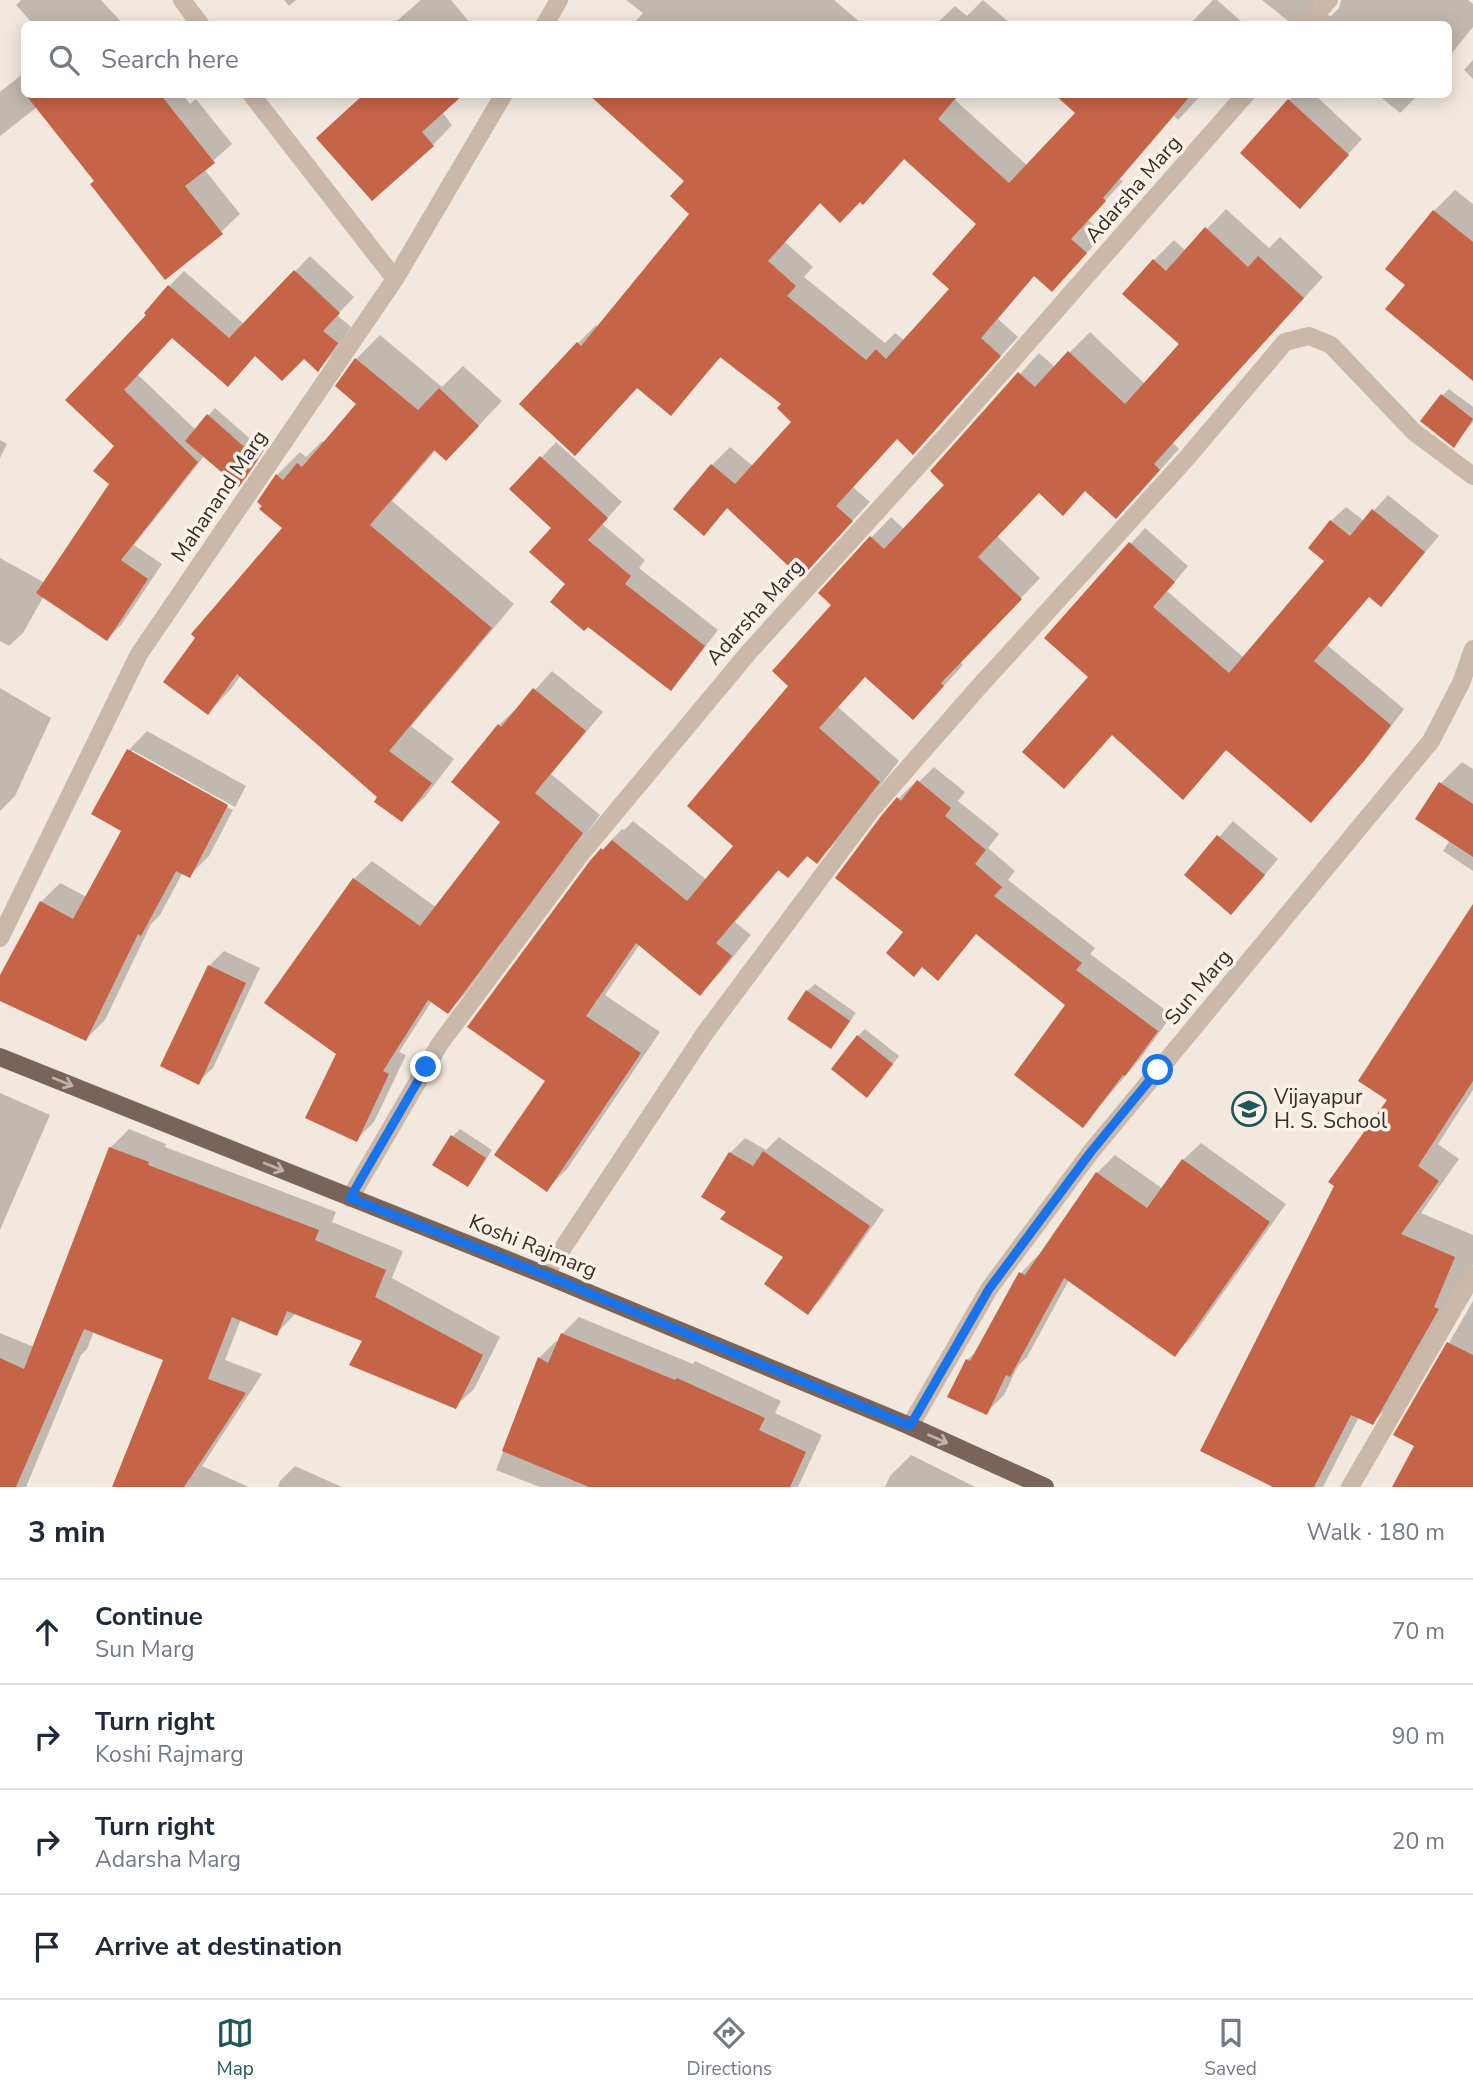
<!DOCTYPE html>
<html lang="en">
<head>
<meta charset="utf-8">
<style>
	body { margin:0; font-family:"Nunito Sans",sans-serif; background:#f2f2f3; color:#1f2937 }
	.stop { position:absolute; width:21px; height:21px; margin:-16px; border:5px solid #1a73e8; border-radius:50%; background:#fff }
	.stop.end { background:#1a73e8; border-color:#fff; box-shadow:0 2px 7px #0008 }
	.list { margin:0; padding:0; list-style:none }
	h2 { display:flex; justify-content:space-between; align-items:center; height:91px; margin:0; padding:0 28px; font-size:30px }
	h2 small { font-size:23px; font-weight:400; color:#747a83 }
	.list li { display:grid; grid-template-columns:46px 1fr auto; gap:21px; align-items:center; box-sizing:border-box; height:105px; padding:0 28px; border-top:2px solid #e0e1e3 }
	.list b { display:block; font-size:26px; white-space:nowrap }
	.list p { margin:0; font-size:23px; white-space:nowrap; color:#747a83 }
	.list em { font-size:23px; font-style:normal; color:#747a83 }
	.icon { flex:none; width:38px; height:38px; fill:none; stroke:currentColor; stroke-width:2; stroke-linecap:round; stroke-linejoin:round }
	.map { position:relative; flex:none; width:1473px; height:1487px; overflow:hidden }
	.search { position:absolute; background:#fff; box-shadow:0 4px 18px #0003; left:21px; right:21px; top:21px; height:77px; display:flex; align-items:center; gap:18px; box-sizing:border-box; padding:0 24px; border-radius:10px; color:#747a83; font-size:26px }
	.sheet { height:511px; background:#fff }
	nav { display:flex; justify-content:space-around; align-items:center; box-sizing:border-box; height:98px; border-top:2px solid #e0e1e3; background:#fff; font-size:19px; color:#747a83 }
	nav a { display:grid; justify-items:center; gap:4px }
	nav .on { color:#1e575a }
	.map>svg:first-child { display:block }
</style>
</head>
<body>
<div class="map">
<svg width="1473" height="1487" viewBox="0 0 1473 1487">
	<rect width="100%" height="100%" fill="#f2e8dd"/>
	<g fill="#0003" fill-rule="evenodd">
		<polygon points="21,0 101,0 123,24 33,24 16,5"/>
		<polygon points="284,0 296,0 289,6"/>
		<polygon points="421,0 451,0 471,24 393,24"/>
		<polygon points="626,0 834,0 862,24 633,24 643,13"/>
		<polygon points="983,0 1011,24 936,24 955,6 967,16"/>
		<polygon points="1213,0 1217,0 1244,24 1190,24"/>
		<polygon points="1262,0 1316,0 1315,6 1320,13 1331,16 1339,8 1341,0 1468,0 1473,4 1473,27 1448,58 1448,24 1292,24"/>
		<polygon points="1473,60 1473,79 1464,70"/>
		<polygon points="24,73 24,94 182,94 190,104 196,99 232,144 204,169 240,214 221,232 96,181 37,107 0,136 0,92"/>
		<polygon points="365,94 442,112 452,125 433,145"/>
		<path d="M 590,94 L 959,94 L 955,100 L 1028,166 L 1122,94 L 1202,94 L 1178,120 L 1174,116 L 1120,179 L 1123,181 L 1088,220 L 1104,234 L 1070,272 L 1035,275 L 998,319 L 1018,337 L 931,434 L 898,437 L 853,487 L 870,502 L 819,557 L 728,507 L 704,533 L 712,465 L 730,447 L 753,466 L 794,422 L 783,404 L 722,356 L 671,414 L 638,387 L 593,435 L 578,343 L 596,325 L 598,327 L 692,214 L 687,181 ZM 905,158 L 979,224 L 952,289 L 905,341 L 895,333 L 885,343 L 804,277 L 813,267 L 785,242 L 821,201 L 860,200 L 881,185 Z"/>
		<polygon points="1295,94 1314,94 1362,139 1315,191 1289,101"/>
		<polygon points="1377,94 1419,94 1400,113"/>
		<polygon points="1455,190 1473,204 1473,379 1408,285 1387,269 1434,211"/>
		<polygon points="1226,209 1269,248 1280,237 1323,277 1173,443 1179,449 1136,497 1086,490 1039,491 997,536 1040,578 960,662 963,665 933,698 866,675 838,707 899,761 837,841 817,861 809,855 788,876 780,869 735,922 751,935 720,973 700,993 640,944 605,995 660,1032 567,1169 547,1189 548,1080 590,863 622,829 624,830 633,821 707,880 736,846 791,686 871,538 891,517 905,530 947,485 932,471 1039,353 1055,367 1090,332 1145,384 1181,344 1154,260 1174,240 1186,251"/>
		<polygon points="310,256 354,297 337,315 351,327 333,354 318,369 304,357 256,355 228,385 173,336 137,374 196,430 215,408 264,451 246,478 239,484 205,455 134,545 162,564 122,624 107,639 44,596 23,633 9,646 0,641 0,558 45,583 112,484 116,446 68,400 148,315 169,286 184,271 244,324"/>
		<polygon points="380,335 442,387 463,366 502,401 469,436 436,450 392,501 514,604 411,726 454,759 425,797 401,820 380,797 241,675 231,689 208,713 284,528 277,475 300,452 306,457 322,441 325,443 358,403 338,386 356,359"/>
		<polygon points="1449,389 1473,407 1473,422 1454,445 1442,396"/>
		<polygon points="0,440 7,444 0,458"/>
		<polygon points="556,442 622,502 602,524 645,560 639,568 718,630 685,673 670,688 568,584 554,528 512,489"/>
		<polygon points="1388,495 1439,536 1381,604 1370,596 1327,645 1404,709 1378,744 1326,805 1227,749 1090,677 1046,638 1145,528 1188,566 1167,591 1244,658 1327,561 1331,521 1346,507 1364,521"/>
		<polygon points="552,671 603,712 551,774 600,815 465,994 448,1012 432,1001 399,1052 406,1055 374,1122 356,1140 338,1053 354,879 372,861 437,908 503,822 499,725 517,708 518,709"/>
		<polygon points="0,688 51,718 15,796 0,811"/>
		<polygon points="147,731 246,786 235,807 132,750 132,754 233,810 209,856 189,876 183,872 160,915 151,924 105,1020 86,1039 0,999 0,979 41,902 60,883 87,897 123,830 128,751"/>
		<polygon points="1462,762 1473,769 1473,871 1443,851 1450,840 1441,783"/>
		<polygon points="934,767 965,792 958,801 999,834 988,848 1015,871 1008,880 1095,948 1090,954 1172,1015 1140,1059 1083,1125 1068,1005 977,933 938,978 905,932 898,799 913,784 915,786"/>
		<polygon points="1233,821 1278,859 1246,897 1186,875"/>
		<polygon points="1473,907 1473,1090 1438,1144 1459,1159 1421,1213 1473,1235 1473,1265 1394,1401 1372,1423 1359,1417 1323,1487 1271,1487 1389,1100"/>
		<polygon points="224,951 260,968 213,1068 198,1082 209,966"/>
		<polygon points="815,984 856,1013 831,1047 807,991"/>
		<polygon points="865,1029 899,1056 874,1088 858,1036"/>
		<polygon points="0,1093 50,1115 0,1230"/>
		<polygon points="129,1129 166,1144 165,1147 336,1212 332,1222 403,1251 392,1278 500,1337 474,1389 455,1407 365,1340 296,1313 276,1334 241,1319 225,1360 262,1374 202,1466 249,1487 114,1487 165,1359 94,1331 87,1349 81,1355 26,1487 0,1487 0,1333 34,1347 110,1148"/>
		<polygon points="460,1129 492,1150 474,1178 467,1185 453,1136"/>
		<polygon points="779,1137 884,1210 822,1298 807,1313 785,1257 728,1211 704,1196 730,1153 745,1138 766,1150"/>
		<polygon points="1201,1143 1286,1204 1192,1337 1175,1354 1069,1280 1027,1357 1018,1366 1004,1395 986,1413 967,1360 980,1348 1021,1273 1038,1255 1040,1256 1097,1173 1115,1155 1163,1189 1183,1160"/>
		<polygon points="1473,1301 1473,1487 1394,1487 1416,1445 1396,1435"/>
		<polygon points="579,1317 693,1364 695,1361 781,1401 775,1413 822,1435 798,1487 540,1487 496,1470 539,1358 556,1341 559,1342 562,1334"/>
		<polygon points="911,1455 975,1487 885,1487 890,1476"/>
		<polygon points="295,1466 342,1487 278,1487 280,1481"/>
	</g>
	<g fill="#c66448" fill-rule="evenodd">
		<polygon points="25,94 160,94 215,163 185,186 223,234 165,280 90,184 94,181"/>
		<polygon points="364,94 464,94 422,132 434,146 372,201 316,138"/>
		<path d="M 588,94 L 959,94 L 938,119 L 1009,183 L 1075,113 L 1054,94 L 1192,94 L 1103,198 L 1106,201 L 1071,239 L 1087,253 L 1052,292 L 1034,276 L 981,338 L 1001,356 L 913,455 L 897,439 L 836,506 L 853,521 L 801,578 L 727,508 L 704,536 L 673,509 L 711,464 L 735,484 L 791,422 L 777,408 L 781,404 L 720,357 L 671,416 L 637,388 L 575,456 L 519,404 L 577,342 L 581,346 L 689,214 L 670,196 L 684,181 ZM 904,159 L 976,224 L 932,274 L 949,289 L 886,359 L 876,349 L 866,360 L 787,296 L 796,286 L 768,261 L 820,203 L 840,223 L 860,202 L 863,205 Z"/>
		<polygon points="1288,99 1349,155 1300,209 1240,153"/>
		<polygon points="1433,210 1473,242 1473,381 1385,309 1405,285 1385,269"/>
		<polygon points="1205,227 1248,267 1258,256 1304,298 1154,464 1160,470 1116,519 1085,491 1063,516 1039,493 978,557 1022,599 941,683 944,686 913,720 865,677 819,728 880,782 817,864 807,856 788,878 778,870 716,943 732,956 700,996 636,943 586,1016 641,1053 547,1192 494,1155 545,1081 467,1027 589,862 601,848 603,850 612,840 687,901 733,846 687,806 788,686 772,671 831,605 818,593 870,536 884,549 944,485 930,471 1018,372 1035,387 1068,351 1125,404 1179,344 1122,294 1153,259 1166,271"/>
		<polygon points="294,270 340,313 323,331 338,343 318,372 304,359 282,381 255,356 228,387 172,338 124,390 198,462 121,560 148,579 107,641 36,593 109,484 93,471 114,446 65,400 146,315 144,313 168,285 229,338"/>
		<polygon points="355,358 418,410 439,388 479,426 446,461 434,450 370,525 492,628 389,751 432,783 402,822 374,802 377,797 237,674 208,715 163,682 195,638 191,634 282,528 259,509 262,506 257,502 276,474 283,480 297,463 302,467 356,404 335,386"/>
		<polygon points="1441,394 1473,419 1454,448 1420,421"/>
		<polygon points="207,414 258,459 239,487 185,441"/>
		<polygon points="540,456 608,518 588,540 631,576 625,584 705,646 671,691 588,627 584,631 550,602 565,584 529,552 551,528 509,489"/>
		<polygon points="1372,509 1425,552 1381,607 1369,597 1314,661 1391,725 1364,761 1311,823 1226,750 1183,800 1112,735 1064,789 1022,752 1088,677 1044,638 1129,542 1175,582 1153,607 1229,673 1324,561 1308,548 1330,520 1350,536"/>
		<polygon points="533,688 586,731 535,793 583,833 448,1014 428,1000 383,1071 389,1074 357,1142 305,1118 336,1054 264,1003 353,878 420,926 500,822 451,782 498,724 501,727"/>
		<polygon points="127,749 228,805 190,878 176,871 141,936 138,934 86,1041 0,1001 0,975 40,901 73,919 121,831 91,814"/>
		<polygon points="917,780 951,808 945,816 986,850 975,864 1002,887 994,896 1082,963 1076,970 1158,1031 1125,1076 1123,1075 1083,1128 1014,1075 1065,1005 976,934 938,981 922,967 914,977 886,953 903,932 835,878 881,816 897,797 901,801"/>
		<polygon points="1439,782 1473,804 1473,857 1415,819"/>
		<polygon points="1217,835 1265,875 1231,915 1184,875"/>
		<polygon points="1473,904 1473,1081 1418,1166 1439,1181 1401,1234 1455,1257 1434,1307 1439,1309 1373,1425 1351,1415 1314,1487 1273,1487 1200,1451 1334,1186 1328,1182 1387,1100 1358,1081"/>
		<polygon points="208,965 246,983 199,1085 160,1066"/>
		<polygon points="806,990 850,1021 831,1049 787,1019"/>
		<polygon points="857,1035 893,1064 867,1098 831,1069"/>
		<polygon points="451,1135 486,1158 468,1187 432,1165"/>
		<polygon points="109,1147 149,1162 148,1165 319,1230 315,1240 386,1270 375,1297 483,1355 456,1409 349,1365 362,1341 287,1311 277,1336 232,1317 208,1379 246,1393 184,1487 112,1487 163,1360 84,1329 16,1487 0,1487 0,1358 24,1369"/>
		<polygon points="763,1151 870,1226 808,1315 764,1284 783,1257 720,1219 726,1212 701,1197 729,1152 753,1166"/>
		<polygon points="1182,1159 1270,1222 1175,1357 1064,1278 1010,1377 1006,1375 987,1415 947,1397 966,1359 970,1361 1019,1272 1025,1275 1096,1172 1147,1208"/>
		<polygon points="561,1333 675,1380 677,1378 765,1418 759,1430 806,1452 790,1487 589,1487 502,1451 538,1357 548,1363"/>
		<polygon points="1447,1342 1473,1355 1473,1487 1392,1487 1414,1446 1393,1435"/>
	</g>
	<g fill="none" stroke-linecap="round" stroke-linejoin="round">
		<g stroke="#cbb8a9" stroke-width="18">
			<polyline points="182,0 200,24"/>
			<polyline points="545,24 559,0"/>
			<polyline points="1307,24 1329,0"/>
			<polyline points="251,94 395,279"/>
			<polyline points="0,938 139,654 395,279 504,94"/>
			<polyline points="350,1198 439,1045 580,855 749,652 952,429 1246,94"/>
			<polyline points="545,1275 705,1033 872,809 977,689 1186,459 1285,342 1309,336 1331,345 1414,432 1473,476"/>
			<polyline points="910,1426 989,1289 1090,1153 1431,741 1461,683 1473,649"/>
			<polyline points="1350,1487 1473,1275"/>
		</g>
		<polyline stroke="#7a645a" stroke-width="18" points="0,1057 545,1275 910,1426 1045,1487"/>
	</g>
	<defs><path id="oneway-shaft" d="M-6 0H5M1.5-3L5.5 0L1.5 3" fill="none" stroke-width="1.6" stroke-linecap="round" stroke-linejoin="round" transform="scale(1.75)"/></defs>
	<g stroke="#c0b2a9">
		<use href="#oneway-shaft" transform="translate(63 1082) rotate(22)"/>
		<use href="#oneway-shaft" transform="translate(274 1167) rotate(22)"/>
		<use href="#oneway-shaft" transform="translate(938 1439) rotate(24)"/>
	</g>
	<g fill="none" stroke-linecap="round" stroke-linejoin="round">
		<polyline stroke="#1a73e8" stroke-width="9" points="426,1067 350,1198 545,1275 910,1426 989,1289 1090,1153 1158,1070"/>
	</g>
	<defs>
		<g id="school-ring" transform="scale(1.75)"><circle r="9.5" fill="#faf2ea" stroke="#1e575a" stroke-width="1.5"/><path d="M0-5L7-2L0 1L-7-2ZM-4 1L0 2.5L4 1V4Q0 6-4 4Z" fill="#1e575a"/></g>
	</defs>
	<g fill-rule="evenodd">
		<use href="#school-ring" x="1249" y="1109"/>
	</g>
	<g text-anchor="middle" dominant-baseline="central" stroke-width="7" stroke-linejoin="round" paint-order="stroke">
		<g font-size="21" fill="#382d29" stroke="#faf2ea">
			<text transform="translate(1133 189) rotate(-49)">Adarsha Marg</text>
			<text transform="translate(219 496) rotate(-56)">Mahanand Marg</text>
			<text transform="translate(755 612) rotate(-48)">Adarsha Marg</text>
			<text transform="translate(1198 987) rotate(-50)">Sun Marg</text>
			<text transform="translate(533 1246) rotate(22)">Koshi Rajmarg</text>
		</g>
		<g font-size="21" fill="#382d29" stroke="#faf2ea" text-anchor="start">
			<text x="1274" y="1097">Vijayapur<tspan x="1274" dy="24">H. S. School</tspan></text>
		</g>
	</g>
</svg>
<div class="stop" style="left:1158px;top:1070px"></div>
<div class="stop end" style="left:426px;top:1067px"></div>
<div class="search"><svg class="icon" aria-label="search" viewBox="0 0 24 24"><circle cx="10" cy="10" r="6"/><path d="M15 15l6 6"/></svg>Search here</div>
</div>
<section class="sheet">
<h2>3 min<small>Walk · 180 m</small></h2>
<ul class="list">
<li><svg class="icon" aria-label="ahead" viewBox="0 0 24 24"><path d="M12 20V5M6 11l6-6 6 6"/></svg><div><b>Continue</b><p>Sun Marg</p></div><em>70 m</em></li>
<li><svg class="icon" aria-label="right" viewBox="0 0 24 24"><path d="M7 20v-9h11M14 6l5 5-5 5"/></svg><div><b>Turn right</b><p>Koshi Rajmarg</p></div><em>90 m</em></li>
<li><svg class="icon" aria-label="right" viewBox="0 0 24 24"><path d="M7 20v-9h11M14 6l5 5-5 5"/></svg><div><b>Turn right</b><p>Adarsha Marg</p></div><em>20 m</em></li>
<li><svg class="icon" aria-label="arrive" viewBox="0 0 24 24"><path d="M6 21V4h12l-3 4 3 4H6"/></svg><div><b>Arrive at destination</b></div></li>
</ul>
</section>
<nav>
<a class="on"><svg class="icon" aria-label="map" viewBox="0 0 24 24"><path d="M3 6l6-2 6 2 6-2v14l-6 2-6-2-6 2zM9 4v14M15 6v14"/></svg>Map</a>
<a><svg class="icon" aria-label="directions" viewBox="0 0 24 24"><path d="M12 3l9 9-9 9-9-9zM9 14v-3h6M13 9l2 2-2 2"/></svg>Directions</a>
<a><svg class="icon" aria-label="saved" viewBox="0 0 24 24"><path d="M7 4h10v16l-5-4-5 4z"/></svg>Saved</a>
</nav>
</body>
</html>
